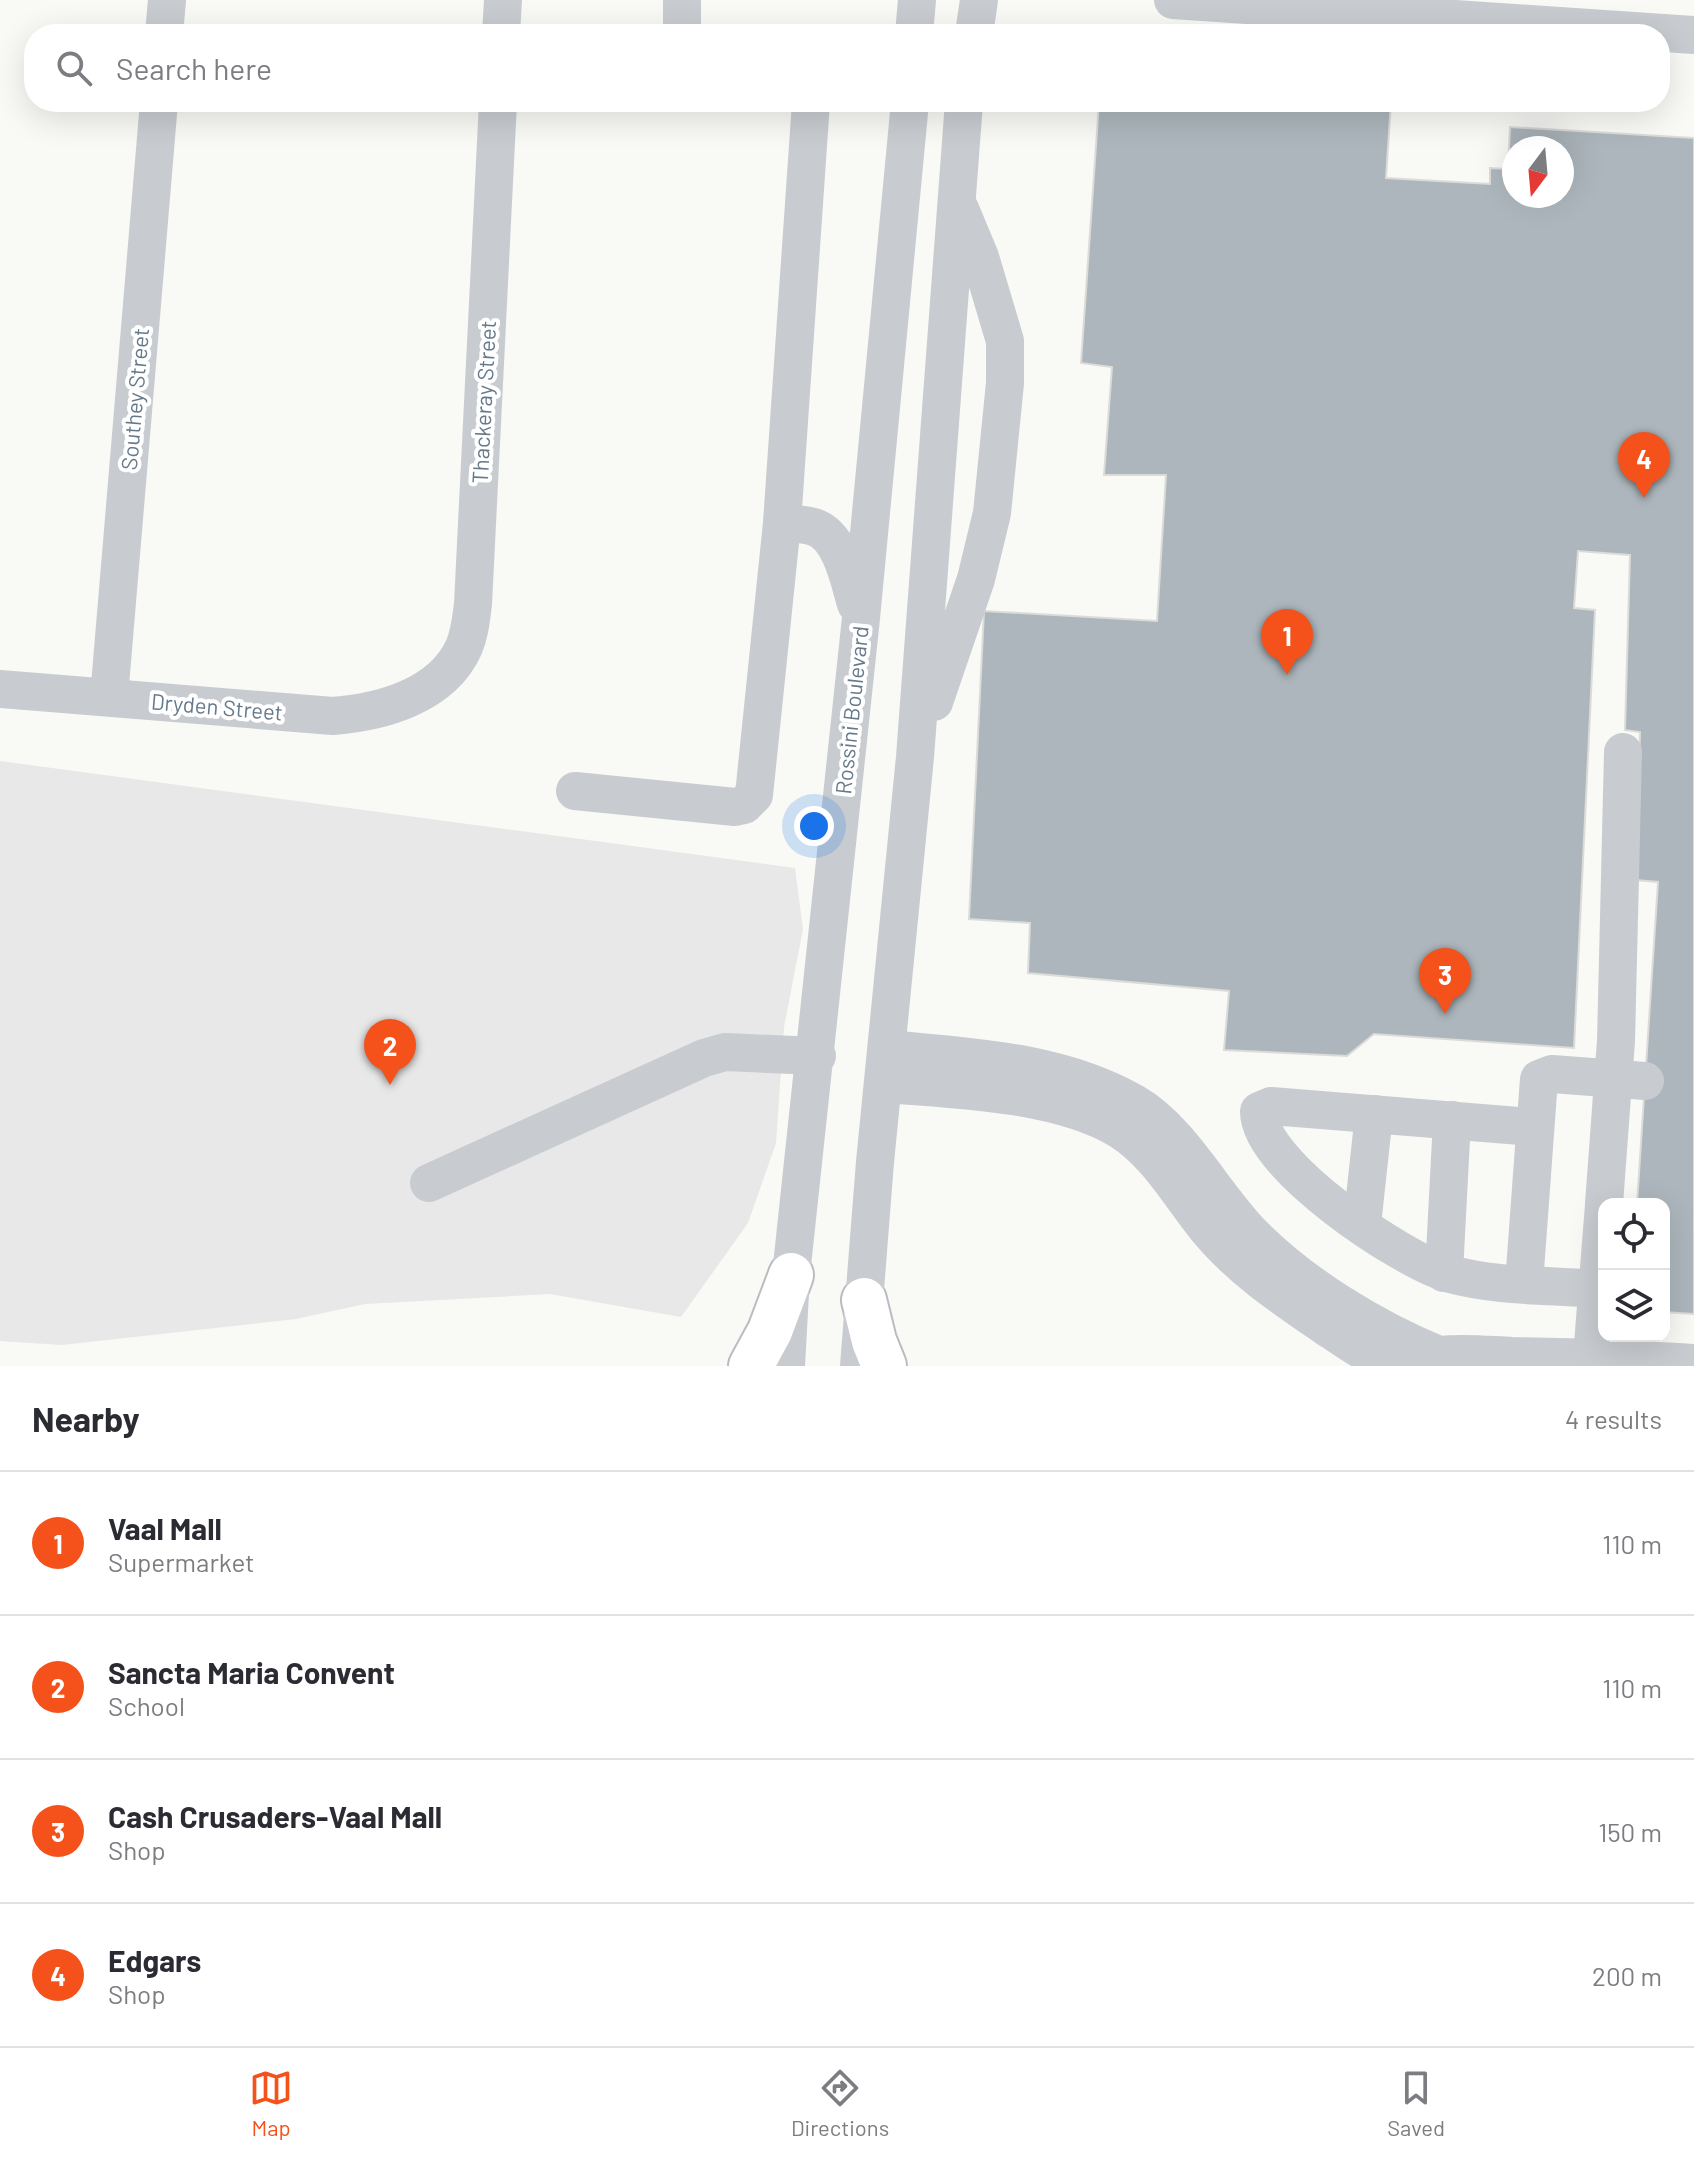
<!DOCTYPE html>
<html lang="en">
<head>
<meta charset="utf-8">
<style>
	body { margin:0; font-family:Barlow,sans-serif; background:#f2f2f3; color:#2b2b33 }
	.controls { position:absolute; right:24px; bottom:24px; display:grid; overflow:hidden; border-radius:16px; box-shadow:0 8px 32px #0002 }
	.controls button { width:72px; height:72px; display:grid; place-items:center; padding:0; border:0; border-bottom:2px solid #e1e1e2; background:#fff; color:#2b2b33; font:40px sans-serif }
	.compass { position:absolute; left:1502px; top:136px; width:72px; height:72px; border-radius:50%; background:#fff; box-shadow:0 8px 32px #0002; rotate:196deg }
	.you { position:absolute; left:814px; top:826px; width:28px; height:28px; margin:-20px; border:6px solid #fff; border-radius:50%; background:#1a73e8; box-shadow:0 0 0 12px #1a73e833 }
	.badge { display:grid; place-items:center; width:52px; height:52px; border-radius:50%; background:#f4511b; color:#fff; font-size:26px; font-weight:700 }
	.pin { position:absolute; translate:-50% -66px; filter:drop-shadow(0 2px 4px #0008) }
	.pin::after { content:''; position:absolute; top:42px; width:28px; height:24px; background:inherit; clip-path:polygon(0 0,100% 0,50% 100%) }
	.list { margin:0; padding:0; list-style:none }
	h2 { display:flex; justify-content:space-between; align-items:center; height:104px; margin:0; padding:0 32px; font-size:34px }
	h2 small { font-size:26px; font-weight:400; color:#7c7c81 }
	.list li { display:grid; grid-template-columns:52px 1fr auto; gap:24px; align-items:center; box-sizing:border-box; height:144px; padding:0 32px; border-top:2px solid #e1e1e2 }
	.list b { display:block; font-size:30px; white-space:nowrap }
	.list p { margin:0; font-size:26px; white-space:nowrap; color:#7c7c81 }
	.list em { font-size:26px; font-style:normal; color:#7c7c81 }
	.icon { flex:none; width:44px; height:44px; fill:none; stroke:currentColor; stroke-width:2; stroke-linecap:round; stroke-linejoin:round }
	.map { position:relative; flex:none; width:1694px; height:1366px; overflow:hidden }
	.search { position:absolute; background:#fff; box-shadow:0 8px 32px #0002; left:24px; right:24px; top:24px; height:88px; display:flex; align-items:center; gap:20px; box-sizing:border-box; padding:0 28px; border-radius:32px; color:#7c7c81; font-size:30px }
	.sheet { height:680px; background:#fff }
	nav { display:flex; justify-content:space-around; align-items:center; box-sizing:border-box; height:112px; border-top:2px solid #e1e1e2; background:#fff; font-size:22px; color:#7c7c81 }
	nav a { display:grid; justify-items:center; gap:4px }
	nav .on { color:#f4511b }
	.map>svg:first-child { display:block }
</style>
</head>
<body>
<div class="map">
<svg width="1694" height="1366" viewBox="0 0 1694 1366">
	<rect width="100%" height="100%" fill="#f9f9f6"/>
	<polygon fill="#e7e8e7" points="0,761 795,868 803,929 784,1027 776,1143 748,1223 681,1317 550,1294 365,1304 296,1319 62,1345 0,1341"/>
	<path fill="#acb6bc" stroke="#dbdbd8" stroke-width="2" fill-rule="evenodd" d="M 1099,102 L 1391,102 L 1386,178 L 1490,184 L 1490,168 L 1508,169 L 1510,127 L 1694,138 L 1694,1314 L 1664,1312 L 1664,1204 L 1637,1204 L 1658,882 L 1636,880 L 1640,732 L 1625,730 L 1630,555 L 1578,551 L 1574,608 L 1595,610 L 1574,1048 L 1374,1034 L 1347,1056 L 1224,1050 L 1229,991 L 1028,973 L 1030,923 L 969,919 L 984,611 L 1157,621 L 1166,475 L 1104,475 L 1112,367 L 1081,363 ZM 1514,148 L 1562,148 L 1562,196 L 1514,196 Z"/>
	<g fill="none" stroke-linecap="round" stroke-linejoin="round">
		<g stroke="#b9bdc1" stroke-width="48">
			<g id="major">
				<polyline points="864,1300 874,1341 884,1366"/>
				<polyline points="751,1366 770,1331 791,1275"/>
			</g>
		</g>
		<g stroke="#c8ccd0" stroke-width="38">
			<polyline points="1173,0 1694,35"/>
			<polyline points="164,34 167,0"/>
			<polyline points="501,34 503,0"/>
			<polyline points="682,34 682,0"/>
			<polyline points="914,34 917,0"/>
			<polyline points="974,34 979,0"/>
			<path d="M 782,523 C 792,524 805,524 814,527 C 841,536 849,580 856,604"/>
			<path d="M 0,689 L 333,716 C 382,712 442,696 464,647 C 470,633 471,619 473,604 L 498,102"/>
			<polyline points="109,697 159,102"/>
			<polyline points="934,702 976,579 992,513 1005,383 1005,341 980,257 960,209"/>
			<polyline points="575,791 735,807 744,805 754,795 782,523 811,102"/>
			<path d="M 887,1049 C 970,1057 1059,1060 1134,1103 C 1180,1129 1214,1195 1251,1233 C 1301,1284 1373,1328 1439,1355"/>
			<path d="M 884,1084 C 956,1089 1059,1093 1120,1130 C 1158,1154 1180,1196 1208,1230 C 1241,1270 1287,1300 1329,1329 C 1348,1341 1366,1355 1387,1362 C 1410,1366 1419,1358 1440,1355 C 1463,1352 1489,1355 1512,1356 C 1573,1357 1633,1359 1694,1363"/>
			<path d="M 1533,1127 L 1271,1106 L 1259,1111 C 1258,1165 1403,1261 1450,1274 C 1497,1287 1550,1285 1598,1289"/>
			<polyline points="429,1183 704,1058 725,1052 817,1056"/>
			<polyline points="1604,1204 1616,1041 1623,752"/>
			<polyline points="1362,1225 1374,1114"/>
			<polyline points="1444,1273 1452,1120"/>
			<polyline points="1524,1284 1539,1079 1552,1074 1645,1081"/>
			<polyline points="1592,1357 1604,1205"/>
			<polyline points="786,1366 791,1275 861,618 910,102"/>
			<polyline points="859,1366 875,1162 915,757 964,102"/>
		</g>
		<use href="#major" stroke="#fff" stroke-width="44"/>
	</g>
	<g text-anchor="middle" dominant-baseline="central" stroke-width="8" stroke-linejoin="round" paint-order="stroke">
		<g font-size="22" fill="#65798a" stroke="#fff">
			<text transform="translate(134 399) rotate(-85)">Southey Street</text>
			<text transform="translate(483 402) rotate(-87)">Thackeray Street</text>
			<text transform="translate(217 706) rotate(5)">Dryden Street</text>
			<text transform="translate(851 710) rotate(-84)">Rossini Boulevard</text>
		</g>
	</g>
</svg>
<div class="controls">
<button><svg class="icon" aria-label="locate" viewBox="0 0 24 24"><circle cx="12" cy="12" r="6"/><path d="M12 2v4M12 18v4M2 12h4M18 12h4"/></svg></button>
<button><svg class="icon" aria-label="layers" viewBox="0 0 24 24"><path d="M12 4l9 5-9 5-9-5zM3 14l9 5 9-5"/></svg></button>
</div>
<svg class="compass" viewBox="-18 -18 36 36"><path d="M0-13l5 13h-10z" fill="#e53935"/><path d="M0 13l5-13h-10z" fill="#7c7c81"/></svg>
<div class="you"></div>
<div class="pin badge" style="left:1287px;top:675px">1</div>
<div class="pin badge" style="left:390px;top:1085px">2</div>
<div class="pin badge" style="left:1445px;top:1014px">3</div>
<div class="pin badge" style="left:1644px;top:498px">4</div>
<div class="search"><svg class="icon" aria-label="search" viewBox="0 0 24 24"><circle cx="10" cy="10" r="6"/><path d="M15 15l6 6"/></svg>Search here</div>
</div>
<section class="sheet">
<h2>Nearby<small>4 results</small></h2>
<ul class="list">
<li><span class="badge">1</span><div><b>Vaal Mall</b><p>Supermarket</p></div><em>110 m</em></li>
<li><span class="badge">2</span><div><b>Sancta Maria Convent</b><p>School</p></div><em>110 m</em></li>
<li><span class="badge">3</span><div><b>Cash Crusaders-Vaal Mall</b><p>Shop</p></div><em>150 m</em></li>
<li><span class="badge">4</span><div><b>Edgars</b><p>Shop</p></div><em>200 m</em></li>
</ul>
</section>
<nav>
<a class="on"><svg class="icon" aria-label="map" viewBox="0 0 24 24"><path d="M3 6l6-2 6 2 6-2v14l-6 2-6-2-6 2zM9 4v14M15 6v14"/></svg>Map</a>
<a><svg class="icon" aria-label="directions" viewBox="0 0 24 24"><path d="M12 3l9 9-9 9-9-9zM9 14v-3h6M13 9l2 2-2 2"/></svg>Directions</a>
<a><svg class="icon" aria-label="saved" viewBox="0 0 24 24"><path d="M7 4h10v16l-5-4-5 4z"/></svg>Saved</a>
</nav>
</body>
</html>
